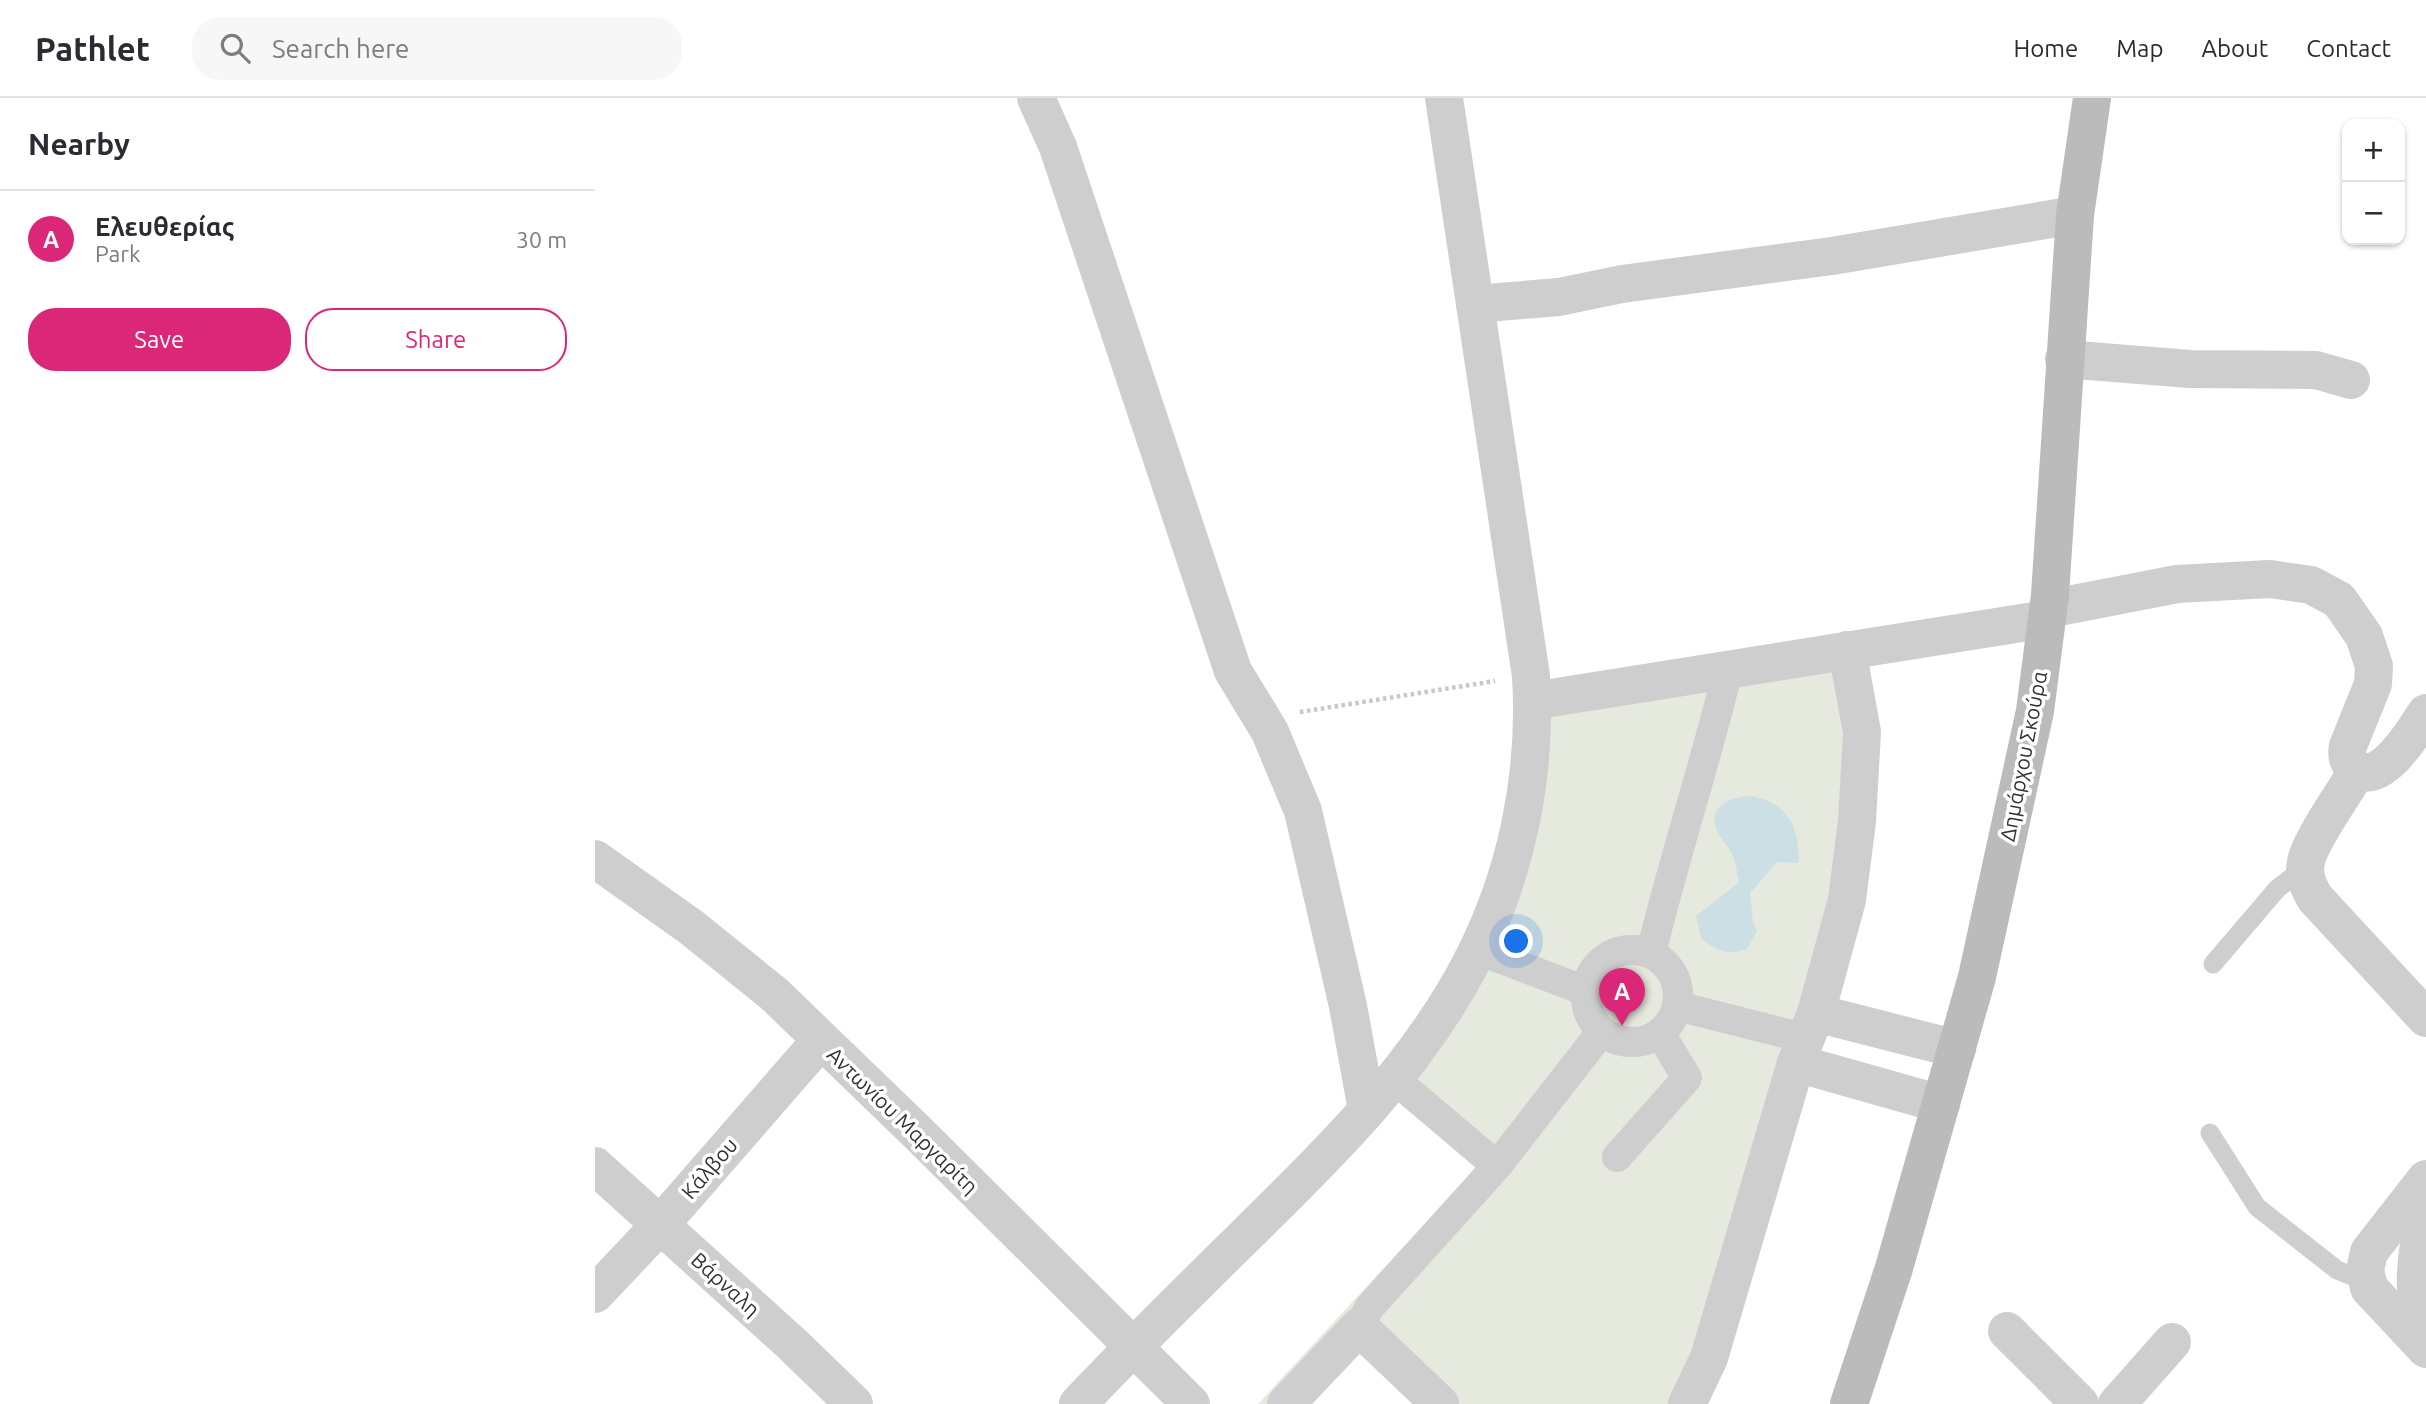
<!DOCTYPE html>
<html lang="en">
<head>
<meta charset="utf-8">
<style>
	body { margin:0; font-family:Ubuntu,sans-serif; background:#f7f7f7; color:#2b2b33 }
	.controls { position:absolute; right:21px; top:21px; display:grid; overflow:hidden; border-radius:14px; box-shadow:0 2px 5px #0004 }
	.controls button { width:63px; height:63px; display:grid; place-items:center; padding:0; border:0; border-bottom:2px solid #e1e1e2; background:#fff; color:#2b2b33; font:35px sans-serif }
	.you { position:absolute; left:922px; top:844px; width:24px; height:24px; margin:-18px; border:5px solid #fff; border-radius:50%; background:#1a73e8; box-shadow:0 0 0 10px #1a73e833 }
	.badge { display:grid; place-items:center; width:46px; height:46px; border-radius:50%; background:#db2777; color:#fff; font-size:23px; font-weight:700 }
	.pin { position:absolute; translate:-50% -58px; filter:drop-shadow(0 2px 4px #0008) }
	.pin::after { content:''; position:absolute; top:37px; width:24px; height:21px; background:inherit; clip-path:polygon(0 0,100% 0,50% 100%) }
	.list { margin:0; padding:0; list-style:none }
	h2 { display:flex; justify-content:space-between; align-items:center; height:91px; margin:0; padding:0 28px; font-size:30px }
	h2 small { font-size:23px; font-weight:400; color:#7c7c81 }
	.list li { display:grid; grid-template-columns:46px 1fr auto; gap:21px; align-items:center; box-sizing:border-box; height:98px; padding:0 28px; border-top:2px solid #e1e1e2 }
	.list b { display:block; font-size:26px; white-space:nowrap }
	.list p { margin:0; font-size:23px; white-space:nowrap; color:#7c7c81 }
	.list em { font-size:23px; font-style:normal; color:#7c7c81 }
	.actions { display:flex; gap:14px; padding:21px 28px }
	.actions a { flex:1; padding:16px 0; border:2px solid #db2777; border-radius:28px; text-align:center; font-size:24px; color:#db2777 }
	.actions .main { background:#db2777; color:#fff }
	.icon { flex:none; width:38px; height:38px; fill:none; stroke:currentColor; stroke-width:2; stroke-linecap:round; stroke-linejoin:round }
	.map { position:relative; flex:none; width:1831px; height:1306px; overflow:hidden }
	header { display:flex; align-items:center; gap:42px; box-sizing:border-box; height:98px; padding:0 35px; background:#fff; border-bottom:2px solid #e1e1e2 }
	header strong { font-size:33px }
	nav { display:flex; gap:38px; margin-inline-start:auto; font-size:24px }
	.search { width:490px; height:63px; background:#f7f7f7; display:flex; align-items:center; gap:18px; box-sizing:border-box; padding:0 24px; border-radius:28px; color:#7c7c81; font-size:26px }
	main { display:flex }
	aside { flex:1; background:#fff }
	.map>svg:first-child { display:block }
</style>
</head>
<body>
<header>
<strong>Pathlet</strong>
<div class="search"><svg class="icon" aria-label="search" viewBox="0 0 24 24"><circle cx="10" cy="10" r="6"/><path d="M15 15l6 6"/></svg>Search here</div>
<nav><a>Home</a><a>Map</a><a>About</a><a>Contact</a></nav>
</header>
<main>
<aside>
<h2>Nearby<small></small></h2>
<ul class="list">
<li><span class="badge">A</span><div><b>Ελευθερίας</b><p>Park</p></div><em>30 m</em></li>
</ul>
<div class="actions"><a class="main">Save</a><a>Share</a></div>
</aside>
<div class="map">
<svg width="1831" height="1306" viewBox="0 0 1831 1306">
	<rect width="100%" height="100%" fill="#fff"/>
	<polygon fill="#e5e9de" points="1252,552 1262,723 1092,1306 845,1306 764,1229 691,1306 663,1306 882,1069 789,992 877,864 937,614"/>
	<path fill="#cbdfe5" d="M 1155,698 C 1194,704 1204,730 1204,765 L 1182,764 L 1155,795 L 1158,824 L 1162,833 L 1152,851 C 1132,858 1122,853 1106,840 L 1101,818 L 1144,784 C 1142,775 1141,764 1137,756 C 1132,746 1122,737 1120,726 C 1116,706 1139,699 1155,698 Z"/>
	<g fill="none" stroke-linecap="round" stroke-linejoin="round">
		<polyline stroke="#c8c8c8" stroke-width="4.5" stroke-dasharray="3.5 3.5" stroke-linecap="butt" points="705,614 900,583"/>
		<g stroke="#cecece" stroke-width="19">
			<polyline points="1618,866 1682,791 1710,769"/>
			<polyline points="1615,1035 1662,1109 1742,1172 1772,1184"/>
		</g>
		<g stroke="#cecece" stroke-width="30">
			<circle cx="1037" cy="898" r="46"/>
			<polyline points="883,852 991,893"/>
			<path d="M 1056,855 C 1079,760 1110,667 1133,572"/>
			<polyline points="1082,908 1209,940"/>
			<polyline points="798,980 902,1068"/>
			<polyline points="1022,1059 1092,980 1065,935"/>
			<polyline points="764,1229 774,1210 902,1068 1007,933"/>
		</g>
		<g stroke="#cecece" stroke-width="38">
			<polyline points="441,0 463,49 638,573 675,634 708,713 753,908 772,1012"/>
			<polyline points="880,206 964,199 1027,186 1237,158 1480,117"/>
			<polyline points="1469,261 1595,271 1721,272 1756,282"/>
			<path d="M 1453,511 L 1582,486 L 1675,481 L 1716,487 L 1744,502 L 1769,538 L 1779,568 L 1778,586 L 1753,648 C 1751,658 1753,668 1763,672 C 1788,686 1820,632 1831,615"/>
			<polyline points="937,603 1452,521"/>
			<path d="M 1763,672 C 1751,692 1714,744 1711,764 C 1708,777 1713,788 1720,800 L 1831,920"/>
			<polyline points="1221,915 1362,951"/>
			<polyline points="1201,965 1346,1006"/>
			<polyline points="0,1068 196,1245 259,1306"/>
			<polyline points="1831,1081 1774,1154 1770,1172 1774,1190 1831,1251"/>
			<path d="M 1831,1119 C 1817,1162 1818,1206 1831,1249"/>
			<polyline points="0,1196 65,1127 226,942"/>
			<polyline points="1412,1233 1485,1306"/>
			<path d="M 483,1306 C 538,1248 594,1193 651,1137 C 735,1055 822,969 876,865 C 922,776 942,677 936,578 L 849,0"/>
			<polyline points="691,1306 764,1229 845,1306"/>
			<polyline points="1092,1306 1114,1260 1201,965 1221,915 1252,802 1262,723 1267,634 1252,552"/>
			<polyline points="1522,1306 1577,1244"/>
		</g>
		<polyline stroke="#cecece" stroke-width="38" points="0,761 96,829 179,896 322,1034 596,1306"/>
		<polyline stroke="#bbb" stroke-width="38" points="1254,1306 1299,1170 1382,879 1440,613 1455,497 1480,117 1497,0"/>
	</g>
	<g text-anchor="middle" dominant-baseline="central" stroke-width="7" stroke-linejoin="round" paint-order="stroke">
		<g font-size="21" fill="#313131" stroke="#fff">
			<text transform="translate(1428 658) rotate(-79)">Δημάρχου Σκούρα</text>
			<text transform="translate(308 1022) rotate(44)">Αντωνίου Μαργαρίτη</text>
			<text transform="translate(114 1070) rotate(-49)">Κάλβου</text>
			<text transform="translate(131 1186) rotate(42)">Βάρναλη</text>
		</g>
	</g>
</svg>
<div class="controls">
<button>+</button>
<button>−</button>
</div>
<div class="you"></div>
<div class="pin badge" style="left:1027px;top:928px">A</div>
</div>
</main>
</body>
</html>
